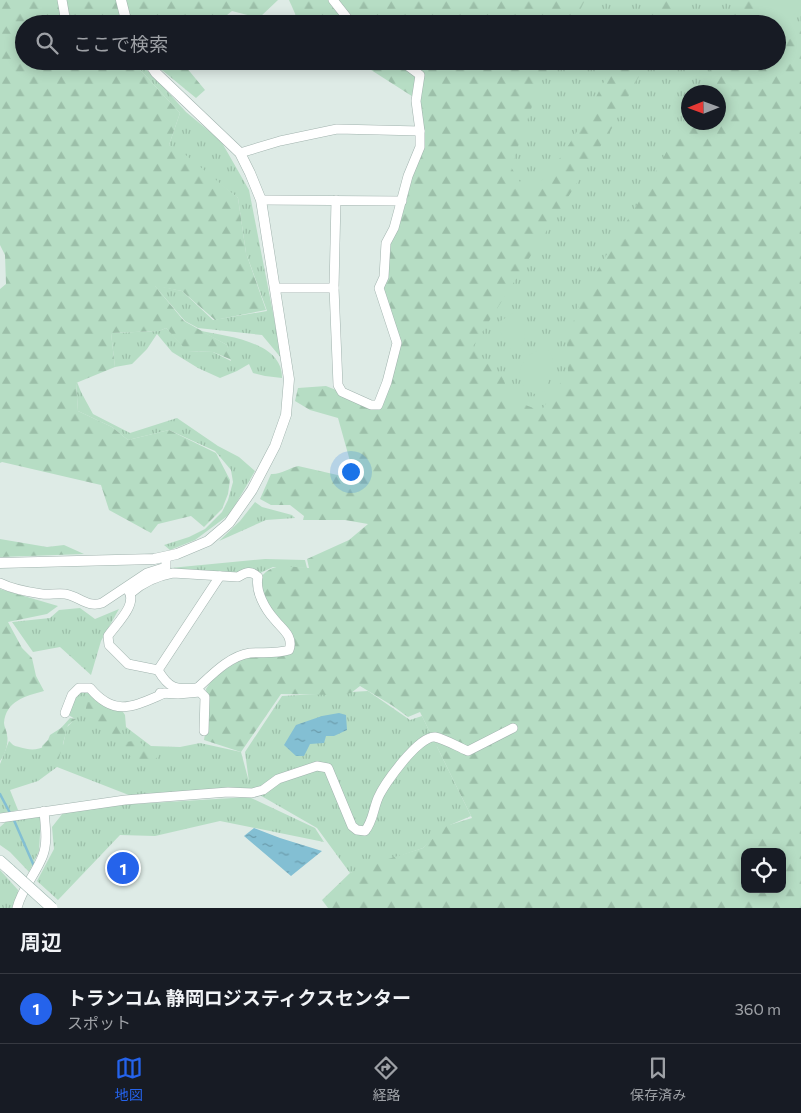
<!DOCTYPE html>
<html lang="ja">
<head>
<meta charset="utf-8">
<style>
	body { margin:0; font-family:Commissioner,"Noto Sans JP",sans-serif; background:#20242c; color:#f1f3f6 }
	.controls { position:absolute; right:15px; bottom:15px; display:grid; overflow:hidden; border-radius:10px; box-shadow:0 2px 12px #0003 }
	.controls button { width:45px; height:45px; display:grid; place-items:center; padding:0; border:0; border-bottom:1px solid #363941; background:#171b24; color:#f1f3f6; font:25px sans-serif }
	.compass { position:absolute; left:681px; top:85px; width:45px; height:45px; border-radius:50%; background:#171b24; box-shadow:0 2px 12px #0003; rotate:269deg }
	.you { position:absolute; left:350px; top:471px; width:18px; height:18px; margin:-12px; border:4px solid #fff; border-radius:50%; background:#1a73e8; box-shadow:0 0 0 8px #1a73e833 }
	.badge { display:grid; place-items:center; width:32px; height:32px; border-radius:50%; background:#2563eb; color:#fff; font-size:16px; font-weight:700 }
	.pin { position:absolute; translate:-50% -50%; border:2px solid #fff; box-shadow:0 1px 5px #0006 }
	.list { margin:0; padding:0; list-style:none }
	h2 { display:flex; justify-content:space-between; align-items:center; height:65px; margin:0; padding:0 20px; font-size:21px }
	h2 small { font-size:16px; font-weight:400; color:#9ea1a6 }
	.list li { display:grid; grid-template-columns:32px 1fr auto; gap:15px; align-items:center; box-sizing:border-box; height:70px; padding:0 20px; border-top:1px solid #363941 }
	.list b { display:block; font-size:19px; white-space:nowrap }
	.list p { margin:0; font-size:16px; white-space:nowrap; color:#9ea1a6 }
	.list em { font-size:16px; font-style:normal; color:#9ea1a6 }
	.icon { flex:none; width:28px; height:28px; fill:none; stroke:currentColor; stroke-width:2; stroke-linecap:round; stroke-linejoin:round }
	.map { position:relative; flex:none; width:801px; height:908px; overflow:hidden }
	.search { position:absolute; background:#171b24; box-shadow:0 2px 12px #0003; left:15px; right:15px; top:15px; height:55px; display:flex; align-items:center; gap:12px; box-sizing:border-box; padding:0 18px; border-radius:28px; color:#9ea1a6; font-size:19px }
	.sheet { height:135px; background:#171b24 }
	nav { display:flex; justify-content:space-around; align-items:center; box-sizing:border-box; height:70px; border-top:1px solid #363941; background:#171b24; font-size:14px; color:#9ea1a6 }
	nav a { display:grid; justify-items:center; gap:2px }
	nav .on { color:#2563eb }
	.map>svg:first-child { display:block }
</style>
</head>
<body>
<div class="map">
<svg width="801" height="908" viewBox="0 0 801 908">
	<defs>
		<pattern id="grass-tufts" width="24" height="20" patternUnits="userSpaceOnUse" patternTransform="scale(1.25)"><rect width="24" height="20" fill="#b6ddc4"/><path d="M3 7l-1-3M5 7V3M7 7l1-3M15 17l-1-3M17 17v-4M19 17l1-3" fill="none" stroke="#9cbfa9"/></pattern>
		<pattern id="forest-firs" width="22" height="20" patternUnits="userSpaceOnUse" patternTransform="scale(1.25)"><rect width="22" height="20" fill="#b6ddc4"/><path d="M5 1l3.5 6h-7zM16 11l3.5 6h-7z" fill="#9cbfa9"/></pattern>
		<pattern id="water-ripples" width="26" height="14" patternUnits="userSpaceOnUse" patternTransform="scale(1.25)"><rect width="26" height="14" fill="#83bfd3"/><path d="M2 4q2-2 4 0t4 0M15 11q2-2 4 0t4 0" fill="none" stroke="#6b9cac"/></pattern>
	</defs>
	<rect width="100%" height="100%" fill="#deebe6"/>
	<g fill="url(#grass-tufts)" fill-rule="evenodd">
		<path d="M 445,0 L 801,0 L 801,88 L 546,461 L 452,342 L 464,61 L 777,61 L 777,24 L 452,24 ZM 688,92 L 718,92 L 718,122 L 688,122 Z"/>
		<polygon points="132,61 138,61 158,81 186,112 221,141 249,190 282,359 262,335 198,328 185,321 154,285 182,291 213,320 267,311 246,253 238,198 169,145 180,113"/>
		<path d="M 166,328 L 188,351 L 213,352 L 231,361 L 227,345 L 201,331 C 227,336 283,342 282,378 L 265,376 L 253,373 L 249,364 L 237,371 L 220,378 L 198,368 L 172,352 L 157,334 L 147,349 L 132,364 L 115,367 L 111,333 L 159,331 Z"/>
		<polygon points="77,382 81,392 93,414 130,433 177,418 218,446 239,457 255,471 230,514 195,540 170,550 164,545 189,537 205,529 222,512 228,500 233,482 231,470 215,451 169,430 128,440 112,427 78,411 76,383"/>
		<polygon points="255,502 262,507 292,515 295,518 266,520 219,541 240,521"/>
		<polygon points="265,559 305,560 307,568 273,567 258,574 237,577 160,569"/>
		<polygon points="80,608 95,619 119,609 101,641 91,675 60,647 33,652 12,622 50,618 59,610"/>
		<path d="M 88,688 L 119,706 L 125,715 L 126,727 L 151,746 L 180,747 L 200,743 L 241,752 L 249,782 L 245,752 L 282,696 L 368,691 L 410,720 L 422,716 L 471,816 L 450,825 L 423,848 L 350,873 L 317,828 L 251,790 L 139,799 L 57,767 L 38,781 L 10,790 L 18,810 L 0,814 L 0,764 L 9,741 C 13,745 14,746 19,747 C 38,753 44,747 60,737 L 63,745 L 67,727 L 75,719 L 67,714 L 72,695 Z"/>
		<polygon points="249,797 315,828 324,842 220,821 155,836 120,835 58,900 37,881 54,849 52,827 63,813 118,805"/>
		<polygon points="41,817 39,851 29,872 10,852 0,845 0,827 9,819"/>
		<polygon points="0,870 18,890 16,908 0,908"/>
	</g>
	<g fill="url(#forest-firs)" fill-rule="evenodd">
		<polygon points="0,0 278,0 259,18 232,11 216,24 24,24 24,61 132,61 180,113 169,145 182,152 238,198 246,253 266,310 215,320 182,291 155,286 184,321 227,345 232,360 213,352 187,351 166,328 159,331 111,333 115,367 76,383 78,411 112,427 128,440 169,430 216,453 230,480 228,494 222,509 204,527 191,516 158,524 151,533 109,510 101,485 2,462 0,463 0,289 6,284 5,255 0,245"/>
		<polygon points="289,0 585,0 573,24 313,24 297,18"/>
		<polygon points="649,0 680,0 667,24 636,24"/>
		<path d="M 736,0 L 756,0 L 769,22 L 794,24 L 801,31 L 801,908 L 328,908 L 322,900 L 350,873 L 366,866 L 423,848 L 446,826 L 472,818 L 420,712 L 408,717 L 393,706 L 360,686 L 351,693 L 341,695 L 281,694 L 241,752 L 204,740 L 209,707 L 206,689 L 214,677 L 245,657 L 274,656 L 290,641 L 257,584 C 269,560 286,567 309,568 L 307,559 L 349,540 L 368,524 L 345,520 L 303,520 L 304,516 L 290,505 L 271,505 L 260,499 L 271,474 C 280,475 289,468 298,466 L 355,479 L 338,418 L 310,410 L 295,401 L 298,388 L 326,386 L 378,407 L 397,343 L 382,289 L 388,244 L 422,145 L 418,100 L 357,61 L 553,61 L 539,86 L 511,167 L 526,192 C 557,180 598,92 615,61 L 647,61 L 612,128 L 472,348 L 503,377 L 510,399 L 541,411 L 568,372 L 567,340 L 583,294 L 647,188 L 688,112 L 688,122 L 718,122 L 718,92 L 699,92 L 714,61 L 777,61 L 777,24 L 727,24 ZM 745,852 L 782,852 L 782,889 L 745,889 Z"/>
		<polygon points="144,61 181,61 205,90 196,98 157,66"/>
		<polygon points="0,539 47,547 64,545 84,554 0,557"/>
		<path d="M 0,589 L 58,606 L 47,614 L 8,622 L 22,648 L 32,658 L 36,676 L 44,691 C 25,696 6,701 4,723 C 4,727 7,731 7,735 C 9,742 5,755 0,761 Z"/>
		<path d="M 87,702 L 97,702 L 108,707 L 112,704 L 123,715 L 123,728 L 120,737 L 115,737 C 104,729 94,725 85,714 Z"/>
		<polygon points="70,718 76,719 68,725 58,762 50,763 43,755 42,746 48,740 50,735 61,728"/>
		<polygon points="135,739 142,744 145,751 148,752 158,749 159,756 155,759 154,763 140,764 127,753 124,746 126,742 133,741"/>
	</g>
	<g fill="#b6ddc4">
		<path d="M 755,0 L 800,0 L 800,9 C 789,22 772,26 756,19 L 753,13 Z"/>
		<path d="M 513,313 L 518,313 L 523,318 L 525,338 L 520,350 L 511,350 C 504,340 500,334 499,322 Z"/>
		<path d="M 540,350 L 548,350 C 558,362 550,378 545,391 L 535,394 C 532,393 527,390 525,388 C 513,374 524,353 540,350 Z"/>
	</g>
	<g fill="url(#water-ripples)">
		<polygon points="339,713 346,715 347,730 334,736 326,736 324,743 310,744 304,756 296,756 284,745 296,725 322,716"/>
		<polygon points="254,828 280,838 322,851 291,876 244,836"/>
	</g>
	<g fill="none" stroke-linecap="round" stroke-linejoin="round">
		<g stroke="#83bfd3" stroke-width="2.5">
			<polyline points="0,794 10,813"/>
			<polyline points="13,818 34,866"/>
		</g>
		<g stroke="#a1b3ae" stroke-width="10">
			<g id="minor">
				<polyline points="62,0 65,17 74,24"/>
				<polyline points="333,0 352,24"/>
				<polyline points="240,153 280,141 337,129 420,131"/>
				<polyline points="261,200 402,201"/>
				<polyline points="336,200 334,288 338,385 342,392 371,405 378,405 387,382 397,343 379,288 384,277 386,243 394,228 408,176 420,147 420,131 416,101 420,75 401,61"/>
				<polyline points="275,288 334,288"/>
				<path d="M 0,583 C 12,589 28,592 42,594 C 49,595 57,593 65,594 C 79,596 87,608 102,603 L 147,573 L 166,567 L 166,557"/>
				<path d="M 127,589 C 140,603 116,624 108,636 L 109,645 L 128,664 L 158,670"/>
				<path d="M 131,593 C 143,582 157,576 173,573 L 238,577 C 246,572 251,570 258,577 C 255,591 265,609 275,620 C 282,629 294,636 289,650 C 276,654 264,652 250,653 C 228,656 209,678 193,692"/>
				<path d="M 197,688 C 176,690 169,689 158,670 L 220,576"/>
				<polyline points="160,693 178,694 200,692 205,697 204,731"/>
				<path d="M 65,713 L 72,695 L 79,688 L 90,688 C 115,718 134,706 165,693"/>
				<path d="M 0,818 L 125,800 L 228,792 L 252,793 L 263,790 L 278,779 L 317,766 L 328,768 L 352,826 L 357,830 L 365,831 C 373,821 373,810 378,798 C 384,784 419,735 435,737 C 445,739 458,747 468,751 L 513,728"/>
				<path d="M 17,908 C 22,888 36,874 43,855 C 48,841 45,825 44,811"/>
			</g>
		</g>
		<g stroke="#a1b3ae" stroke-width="11">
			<g id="tertiary">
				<polyline points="121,0 127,24"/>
				<polyline points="0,563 154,559 177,554 208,541 229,523 252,490 275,446 286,415 289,379 261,200 250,173 240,153 156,73 148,61"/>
			</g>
		</g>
		<g stroke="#9db7b0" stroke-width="12">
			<polyline id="secondary" points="0,861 10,870"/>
		</g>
		<use href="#minor" stroke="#fff" stroke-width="9"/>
		<use href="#tertiary" stroke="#fff" stroke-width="10"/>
		<use href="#secondary" stroke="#fff" stroke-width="11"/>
		<g stroke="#9db7b0" stroke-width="12" stroke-linecap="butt">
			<polyline id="secondary-bridge" points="10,870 52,908"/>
		</g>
		<use href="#secondary-bridge" stroke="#fff" stroke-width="11"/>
	</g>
</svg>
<div class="controls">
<button><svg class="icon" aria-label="locate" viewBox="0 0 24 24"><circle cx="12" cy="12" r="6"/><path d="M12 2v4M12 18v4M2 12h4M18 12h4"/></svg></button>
</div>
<svg class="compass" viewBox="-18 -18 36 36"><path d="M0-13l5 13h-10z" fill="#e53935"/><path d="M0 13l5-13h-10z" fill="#9ea1a6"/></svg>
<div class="you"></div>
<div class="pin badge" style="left:123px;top:868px">1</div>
<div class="search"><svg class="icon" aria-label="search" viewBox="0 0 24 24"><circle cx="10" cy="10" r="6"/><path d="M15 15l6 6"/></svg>ここで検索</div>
</div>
<section class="sheet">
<h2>周辺<small></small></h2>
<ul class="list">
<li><span class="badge">1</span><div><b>トランコム 静岡ロジスティクスセンター</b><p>スポット</p></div><em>360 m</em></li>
</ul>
</section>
<nav>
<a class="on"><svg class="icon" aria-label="map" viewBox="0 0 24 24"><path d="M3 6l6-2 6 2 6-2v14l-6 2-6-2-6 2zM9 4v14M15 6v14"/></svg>地図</a>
<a><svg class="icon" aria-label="directions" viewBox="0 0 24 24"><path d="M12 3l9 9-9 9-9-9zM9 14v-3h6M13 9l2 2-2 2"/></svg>経路</a>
<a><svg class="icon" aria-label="saved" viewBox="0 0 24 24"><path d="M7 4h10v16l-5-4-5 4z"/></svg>保存済み</a>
</nav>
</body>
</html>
